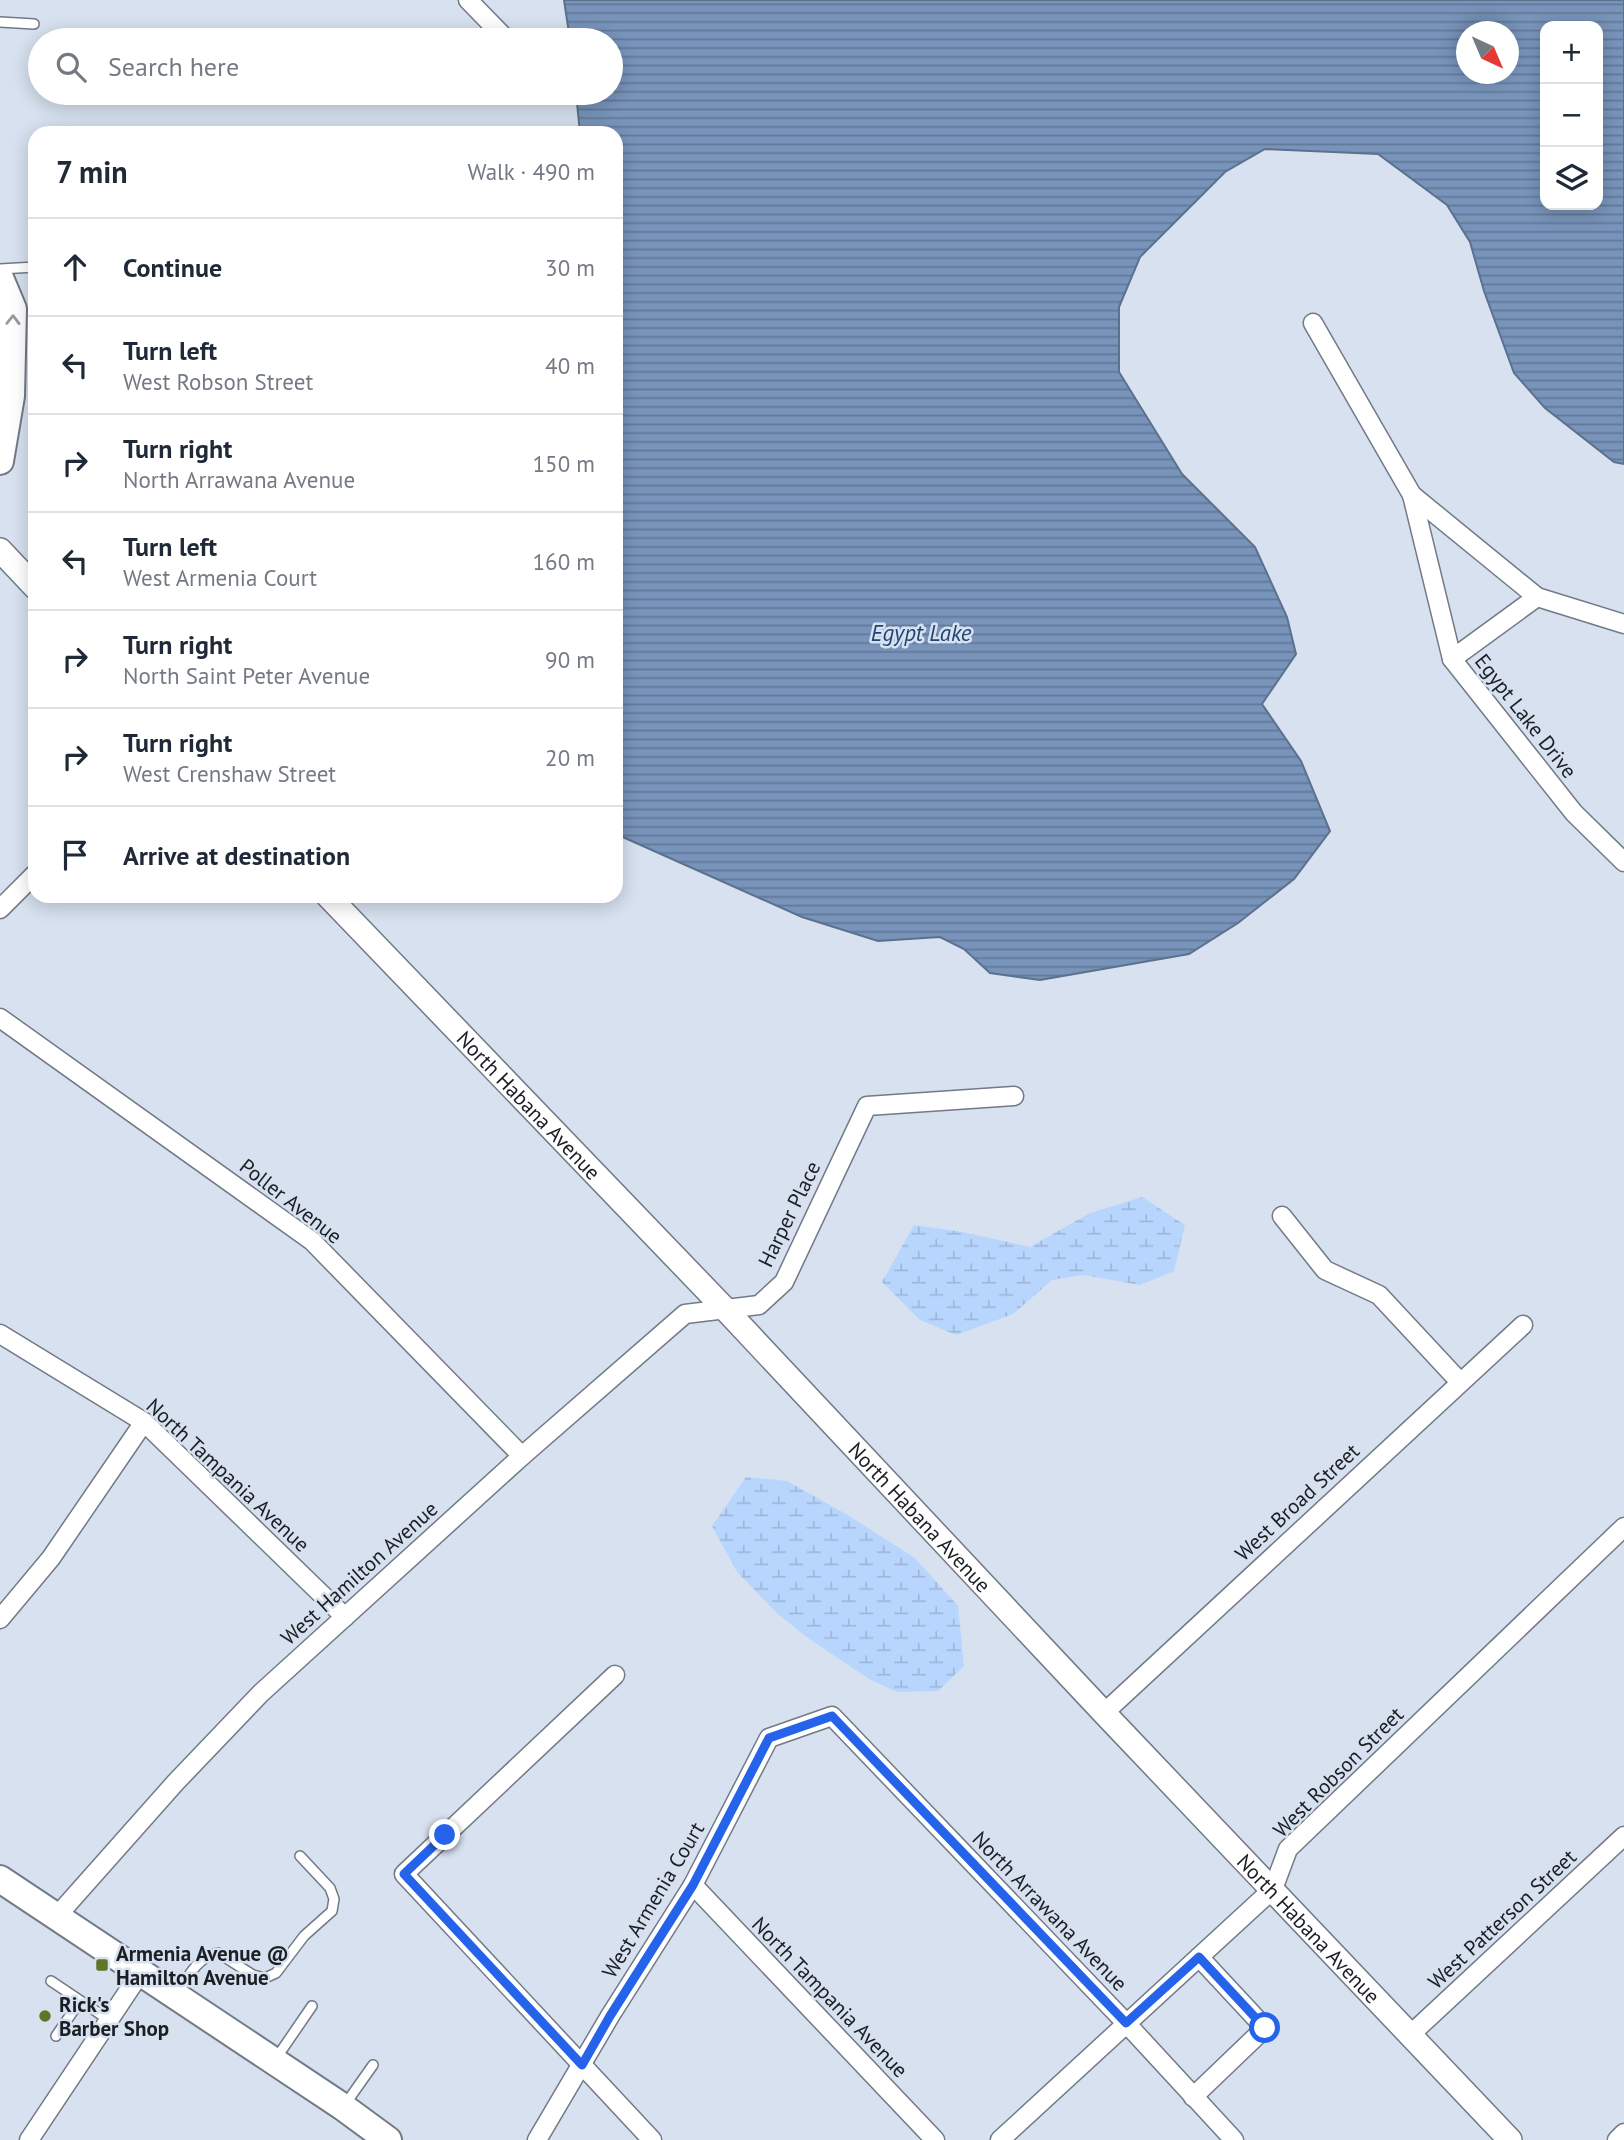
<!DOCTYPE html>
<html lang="en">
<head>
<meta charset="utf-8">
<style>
	body { margin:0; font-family:"PT Sans",sans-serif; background:#f2f2f3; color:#1f2937 }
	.controls { position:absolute; right:21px; top:21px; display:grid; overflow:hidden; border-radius:14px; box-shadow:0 4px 18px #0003 }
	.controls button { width:63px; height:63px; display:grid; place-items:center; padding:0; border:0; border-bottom:2px solid #e0e1e3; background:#fff; color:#1f2937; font:35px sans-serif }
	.compass { position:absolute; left:1456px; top:21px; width:63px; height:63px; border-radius:50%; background:#fff; box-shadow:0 4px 18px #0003; rotate:136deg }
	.stop { position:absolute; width:21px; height:21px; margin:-16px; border:5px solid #2563eb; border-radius:50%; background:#fff }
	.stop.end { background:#2563eb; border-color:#fff; box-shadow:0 2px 7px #0008 }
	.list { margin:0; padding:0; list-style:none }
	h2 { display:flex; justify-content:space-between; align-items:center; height:91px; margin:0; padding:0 28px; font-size:30px }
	h2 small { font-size:23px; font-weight:400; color:#747a83 }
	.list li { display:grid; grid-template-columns:46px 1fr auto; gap:21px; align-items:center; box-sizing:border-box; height:98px; padding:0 28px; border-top:2px solid #e0e1e3 }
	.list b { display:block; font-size:26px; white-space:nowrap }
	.list p { margin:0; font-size:23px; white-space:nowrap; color:#747a83 }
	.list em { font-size:23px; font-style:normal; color:#747a83 }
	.icon { flex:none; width:38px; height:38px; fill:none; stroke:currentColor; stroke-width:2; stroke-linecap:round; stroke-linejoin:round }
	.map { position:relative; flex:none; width:1624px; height:2140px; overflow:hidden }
	.search { position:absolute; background:#fff; box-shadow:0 4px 18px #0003; left:28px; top:28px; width:595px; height:77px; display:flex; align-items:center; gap:18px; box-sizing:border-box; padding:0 24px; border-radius:38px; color:#747a83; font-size:26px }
	.panel { position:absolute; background:#fff; box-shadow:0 4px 18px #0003; left:28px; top:126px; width:595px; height:777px; border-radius:21px }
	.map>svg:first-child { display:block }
</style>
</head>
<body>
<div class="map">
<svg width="1624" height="2140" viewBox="0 0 1624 2140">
	<defs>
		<pattern id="wetland-marsh" width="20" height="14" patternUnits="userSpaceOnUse" patternTransform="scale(1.75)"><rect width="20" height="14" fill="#b8d6fd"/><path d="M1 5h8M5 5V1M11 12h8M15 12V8" fill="none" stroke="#9eb7d9"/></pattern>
		<pattern id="water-rules" width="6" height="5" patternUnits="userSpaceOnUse" patternTransform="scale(1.75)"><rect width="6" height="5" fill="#7894ba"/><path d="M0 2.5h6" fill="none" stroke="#627897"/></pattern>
	</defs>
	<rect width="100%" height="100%" fill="#d7e1ef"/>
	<g fill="url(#wetland-marsh)">
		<polygon points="1142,1197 1185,1225 1174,1271 1140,1285 1083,1275 1052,1280 1013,1314 956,1335 920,1320 882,1282 914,1225 963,1232 1030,1247 1090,1213"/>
		<polygon points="746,1477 787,1481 846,1514 915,1558 958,1606 964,1666 938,1691 897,1692 869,1679 805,1636 777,1613 737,1572 712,1526"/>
	</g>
	<path fill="url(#water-rules)" stroke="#5c718d" stroke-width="2" fill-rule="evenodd" d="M 564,0 L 1624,0 L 1624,464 L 1614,462 L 1545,408 L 1514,373 L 1484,291 L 1470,242 L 1447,205 L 1378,154 L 1265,149 L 1225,172 L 1140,257 L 1119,307 L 1119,372 L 1182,474 L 1255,547 L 1287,617 L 1296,654 L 1262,704 L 1301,761 L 1330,831 L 1294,879 L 1238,923 L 1189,954 L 1040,980 L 990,973 L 964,949 L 940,937 L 878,941 L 802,917 L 616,834 L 616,133 L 580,133 L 576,93 L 611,93 L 611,40 L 570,40 ZM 1545,26 L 1598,26 L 1598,205 L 1545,205 ZM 1466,32 L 1508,32 L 1508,74 L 1466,74 Z"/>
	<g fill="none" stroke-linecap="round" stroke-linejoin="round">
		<g stroke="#717a86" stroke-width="12">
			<g id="service">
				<polyline points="0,22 34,24"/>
				<polyline points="0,269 35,267"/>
				<polyline points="51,1981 109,2020"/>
				<path d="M 177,1994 C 188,1977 197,1957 218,1953 L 253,1975 L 265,1978 L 276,1973 L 304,1936 L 332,1911 L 334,1899 L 330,1888 L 300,1856"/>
				<polyline points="56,2036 80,2001"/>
				<polyline points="275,2060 312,2006"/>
				<polyline points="344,2106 373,2065"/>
			</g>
		</g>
		<g stroke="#717a86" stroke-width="21">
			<g id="minor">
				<polyline points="468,0 507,40"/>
				<polyline points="1313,323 1412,495 1537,597"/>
				<polyline points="1412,495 1452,659 1574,813 1624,862"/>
				<polyline points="1452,659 1537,597 1624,624"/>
				<polyline points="0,909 35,874"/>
				<polyline points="0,1018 312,1241 522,1456"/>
				<polyline points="1282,1216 1325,1270 1379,1295 1460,1382"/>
				<polyline points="0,1334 144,1422 345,1617"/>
				<polyline points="0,1619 51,1558 144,1422"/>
				<polyline points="615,1675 404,1874 652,2140"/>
				<polyline points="1104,1713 1523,1325"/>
				<polyline points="693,1885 935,2140"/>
				<polyline points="57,1916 175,1783 261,1693 522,1456 685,1314 759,1305 784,1282 867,1106 1014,1096"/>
				<polyline points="1410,2035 1624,1836"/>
				<polyline points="1193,2097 1265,2028 1199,1957"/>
				<polyline points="29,2140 141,1972"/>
				<polyline points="537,2140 610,2016 693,1885 769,1738 832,1716 1126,2023 1234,2140"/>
				<polyline points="1000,2140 1273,1889 1288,1849 1624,1527"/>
				<polyline points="1617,2140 1624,2133"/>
			</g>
		</g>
		<g stroke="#717a86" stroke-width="26">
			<g id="tertiary">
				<polyline points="0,550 35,587"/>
				<path id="s1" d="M 328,896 L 725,1309 L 1104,1713 L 1510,2140"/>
			</g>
		</g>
		<g stroke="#717a86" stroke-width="30">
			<g id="secondary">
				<polyline points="0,278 13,309 11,396 0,461"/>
				<polyline points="0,1879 343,2107 388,2140"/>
			</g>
		</g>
		<use href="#service" stroke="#fff" stroke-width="9"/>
		<use href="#minor" stroke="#fff" stroke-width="18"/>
		<use href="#tertiary" stroke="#fff" stroke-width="23"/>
		<use href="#secondary" stroke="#fff" stroke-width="26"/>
	</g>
	<defs><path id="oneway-chevron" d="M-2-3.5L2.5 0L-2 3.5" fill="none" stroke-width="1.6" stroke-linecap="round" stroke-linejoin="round" transform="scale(1.75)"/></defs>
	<use stroke="#989a9c" href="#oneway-chevron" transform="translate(13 320) rotate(-89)"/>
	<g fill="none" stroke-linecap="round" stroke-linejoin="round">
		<polyline stroke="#2563eb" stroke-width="9" points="445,1835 404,1874 582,2065 610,2016 693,1885 769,1738 832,1716 1126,2023 1199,1957 1265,2028"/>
	</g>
	<g fill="#5f7627" stroke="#d7e1ef" stroke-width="2.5">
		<rect x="95" y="1958" width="14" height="14" rx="3.5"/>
		<circle cx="45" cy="2016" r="7"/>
	</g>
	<g text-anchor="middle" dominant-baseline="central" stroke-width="5" stroke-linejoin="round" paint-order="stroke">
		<g font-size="21" fill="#1b1f24" stroke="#d7e1ef">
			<text transform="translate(1526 716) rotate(52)">Egypt Lake Drive</text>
			<text stroke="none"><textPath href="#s1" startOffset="290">North Habana Avenue</textPath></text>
			<text transform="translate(291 1201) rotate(38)">Poller Avenue</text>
			<text transform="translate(789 1214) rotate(-64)">Harper Place</text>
			<text transform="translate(228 1475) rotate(43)">North Tampania Avenue</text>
			<text transform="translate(1297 1502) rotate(-43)">West Broad Street</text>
			<text stroke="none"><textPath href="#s1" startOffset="858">North Habana Avenue</textPath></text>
			<text transform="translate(359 1573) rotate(-42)">West Hamilton Avenue</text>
			<text transform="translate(1338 1772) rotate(-45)">West Robson Street</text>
			<text transform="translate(653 1900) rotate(-59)">West Armenia Court</text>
			<text transform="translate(1050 1911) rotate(46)">North Arrawana Avenue</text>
			<text transform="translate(1502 1919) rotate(-43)">West Patterson Street</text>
			<text stroke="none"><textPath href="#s1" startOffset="1424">North Habana Avenue</textPath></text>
			<text transform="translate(830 1997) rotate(46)">North Tampania Avenue</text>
		</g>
		<g font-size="21" font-weight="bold" fill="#1b1f24" stroke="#d7e1ef" text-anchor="start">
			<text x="116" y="1953">Armenia Avenue @<tspan x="116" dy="24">Hamilton Avenue</tspan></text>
			<text x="59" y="2004">Rick's<tspan x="59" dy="24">Barber Shop</tspan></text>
		</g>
		<g font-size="23" font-style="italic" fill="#1e4576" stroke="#d7e1ef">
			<text x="921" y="632">Egypt Lake</text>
		</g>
	</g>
</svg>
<div class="controls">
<button>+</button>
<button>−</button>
<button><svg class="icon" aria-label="layers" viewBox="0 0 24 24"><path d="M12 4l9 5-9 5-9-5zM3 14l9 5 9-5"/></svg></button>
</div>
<svg class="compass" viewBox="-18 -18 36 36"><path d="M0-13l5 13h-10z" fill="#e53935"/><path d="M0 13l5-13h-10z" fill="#747a83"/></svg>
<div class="stop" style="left:1265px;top:2028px"></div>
<div class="stop end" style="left:445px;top:1835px"></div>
<div class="search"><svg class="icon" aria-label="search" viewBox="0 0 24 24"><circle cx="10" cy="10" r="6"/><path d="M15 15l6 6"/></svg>Search here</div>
<section class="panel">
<h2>7 min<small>Walk · 490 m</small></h2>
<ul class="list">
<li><svg class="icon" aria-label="ahead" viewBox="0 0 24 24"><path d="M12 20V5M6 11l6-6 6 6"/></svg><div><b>Continue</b></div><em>30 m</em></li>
<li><svg class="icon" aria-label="left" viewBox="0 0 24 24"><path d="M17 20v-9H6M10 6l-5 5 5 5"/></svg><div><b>Turn left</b><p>West Robson Street</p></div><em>40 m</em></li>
<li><svg class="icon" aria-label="right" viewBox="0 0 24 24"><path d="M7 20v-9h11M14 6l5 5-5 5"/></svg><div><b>Turn right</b><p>North Arrawana Avenue</p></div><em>150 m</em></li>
<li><svg class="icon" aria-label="left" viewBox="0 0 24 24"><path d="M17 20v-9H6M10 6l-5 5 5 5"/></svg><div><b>Turn left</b><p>West Armenia Court</p></div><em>160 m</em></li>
<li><svg class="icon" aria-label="right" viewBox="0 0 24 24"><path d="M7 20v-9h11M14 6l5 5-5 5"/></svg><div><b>Turn right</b><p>North Saint Peter Avenue</p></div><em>90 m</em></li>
<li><svg class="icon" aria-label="right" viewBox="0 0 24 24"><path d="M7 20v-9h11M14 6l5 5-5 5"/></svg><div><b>Turn right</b><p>West Crenshaw Street</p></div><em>20 m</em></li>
<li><svg class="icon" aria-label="arrive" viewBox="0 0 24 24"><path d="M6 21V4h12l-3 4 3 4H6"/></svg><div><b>Arrive at destination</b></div></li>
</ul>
</section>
</div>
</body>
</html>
